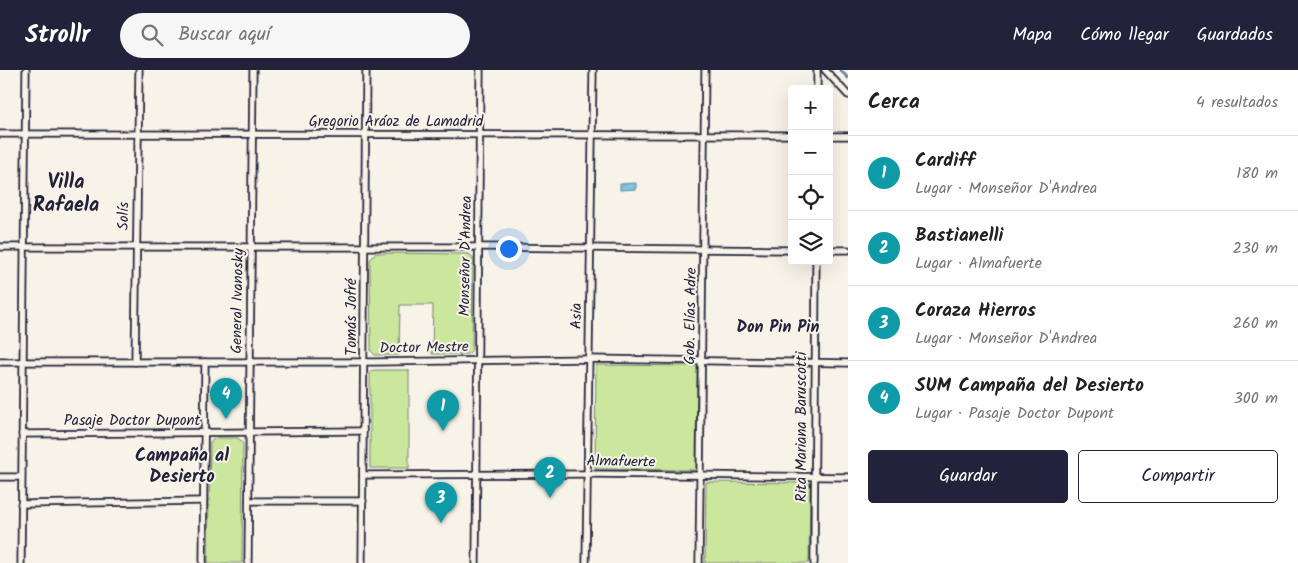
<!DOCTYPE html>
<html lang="es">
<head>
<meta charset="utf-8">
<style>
	body { margin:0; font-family:Kalam,sans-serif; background:#f6f6f6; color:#202124 }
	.controls { position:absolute; right:15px; top:15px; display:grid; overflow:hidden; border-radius:5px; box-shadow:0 5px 20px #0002 }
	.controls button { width:45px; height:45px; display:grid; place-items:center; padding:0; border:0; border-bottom:1px solid #e0e0e0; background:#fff; color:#202124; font:25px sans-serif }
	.you { position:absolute; left:508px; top:178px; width:18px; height:18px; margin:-12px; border:4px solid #fff; border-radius:50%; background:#1a73e8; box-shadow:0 0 0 8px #1a73e833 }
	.badge { display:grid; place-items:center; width:32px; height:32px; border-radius:50%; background:#22223b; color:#fff; font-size:16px; font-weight:700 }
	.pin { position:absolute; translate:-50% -41px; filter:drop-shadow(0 1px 2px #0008) }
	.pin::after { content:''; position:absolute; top:26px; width:18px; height:15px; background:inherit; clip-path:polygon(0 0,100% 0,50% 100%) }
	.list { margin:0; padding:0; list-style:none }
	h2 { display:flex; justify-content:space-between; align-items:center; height:65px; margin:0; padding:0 20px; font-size:21px }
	h2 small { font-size:16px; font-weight:400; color:#757577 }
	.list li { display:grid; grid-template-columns:32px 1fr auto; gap:15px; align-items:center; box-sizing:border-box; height:75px; padding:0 20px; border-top:1px solid #e0e0e0 }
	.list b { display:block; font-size:19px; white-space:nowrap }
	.list p { margin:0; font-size:16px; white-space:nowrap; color:#757577 }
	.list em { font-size:16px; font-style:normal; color:#757577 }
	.actions { display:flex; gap:10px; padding:15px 20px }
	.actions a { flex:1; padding:11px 0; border:1px solid #22223b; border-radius:5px; text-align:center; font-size:18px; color:#22223b }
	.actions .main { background:#22223b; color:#fff }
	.icon { flex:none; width:28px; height:28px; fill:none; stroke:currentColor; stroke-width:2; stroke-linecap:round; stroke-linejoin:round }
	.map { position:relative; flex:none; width:848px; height:493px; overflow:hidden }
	header { display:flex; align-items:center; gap:30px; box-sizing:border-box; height:70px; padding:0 25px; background:#22223b; color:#fff }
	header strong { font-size:24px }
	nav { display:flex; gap:28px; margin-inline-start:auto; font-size:18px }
	.search { width:350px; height:45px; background:#f6f6f6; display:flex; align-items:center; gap:12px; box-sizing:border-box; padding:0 18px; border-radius:28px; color:#757577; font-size:19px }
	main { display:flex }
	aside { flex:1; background:#fff }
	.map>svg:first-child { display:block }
</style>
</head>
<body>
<header>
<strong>Strollr</strong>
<div class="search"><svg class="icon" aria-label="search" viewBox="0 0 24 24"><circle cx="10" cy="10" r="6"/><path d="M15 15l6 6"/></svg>Buscar aquí</div>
<nav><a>Mapa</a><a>Cómo llegar</a><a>Guardados</a></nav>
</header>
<main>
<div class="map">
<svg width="848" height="493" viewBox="0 0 848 493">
	<rect width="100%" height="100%" fill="#f7f3e8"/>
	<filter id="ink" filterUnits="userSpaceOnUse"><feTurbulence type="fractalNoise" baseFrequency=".02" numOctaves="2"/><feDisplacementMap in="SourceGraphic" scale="10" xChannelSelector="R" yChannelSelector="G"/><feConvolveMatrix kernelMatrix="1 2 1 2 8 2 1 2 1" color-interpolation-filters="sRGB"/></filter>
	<g filter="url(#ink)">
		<g fill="#cbe79e" stroke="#76846c">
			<polygon points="375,183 469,184 473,187 472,280 468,284 432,284 433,235 400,235 399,285 375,285 371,281 370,190"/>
			<polygon points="596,295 697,296 696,400 595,399"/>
			<polygon points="374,300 409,300 409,398 370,398 370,302"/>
			<polygon points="216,368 238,368 243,373 242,493 208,493 210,372"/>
			<polygon points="706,412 810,413 809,493 705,493"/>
		</g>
		<polygon fill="#7ec5df" stroke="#59849d" points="636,113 636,119 620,120 620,114"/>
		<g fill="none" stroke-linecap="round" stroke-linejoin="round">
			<polyline stroke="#59849d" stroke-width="2.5" points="840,0 848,8"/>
			<g stroke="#22223b" stroke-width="9">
				<g id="minor">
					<polyline points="825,0 848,25"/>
					<polyline points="817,19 817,0"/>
					<polyline points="0,64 792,65"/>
					<polyline points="829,66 848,66"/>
					<polyline points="0,177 479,177 792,180"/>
					<polyline points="829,180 848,180"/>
					<polyline points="0,292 373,292 589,289 848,293"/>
					<polyline points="135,292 139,0"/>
					<polyline points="22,364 363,361"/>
					<polyline points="363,405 588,404 848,407"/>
					<polyline points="0,407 21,407"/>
					<polyline points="249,431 363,431"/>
					<polyline points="21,434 203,431"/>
					<polyline points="21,493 26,0"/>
					<polyline points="203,493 205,292"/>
					<polyline points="248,493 253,0"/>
					<polyline points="362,493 366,0"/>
					<polyline points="476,493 480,0"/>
					<polyline points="586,493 593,0"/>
					<polyline points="699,493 705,0"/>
					<polyline points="814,493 816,191"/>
				</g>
			</g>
			<use href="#minor" stroke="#f7f3e8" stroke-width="5.5"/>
		</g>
	</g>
	<g text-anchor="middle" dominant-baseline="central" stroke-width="4" stroke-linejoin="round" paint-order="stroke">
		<g font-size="15" fill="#22223b" stroke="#f7f3e8">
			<text x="396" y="52">Gregorio Aráoz de Lamadrid</text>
			<text transform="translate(124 146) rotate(-89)">Solís</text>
			<text transform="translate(466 186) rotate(-89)">Monseñor D'Andrea</text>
			<text transform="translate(238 231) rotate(-89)">General Ivanosky</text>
			<text transform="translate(577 246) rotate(-89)">Asia</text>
			<text transform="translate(691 246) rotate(-89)">Gob. Elías Adre</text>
			<text transform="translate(352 247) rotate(-90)">Tomás Jofré</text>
			<text transform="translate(424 278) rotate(-1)">Doctor Mestre</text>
			<text x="132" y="351">Pasaje Doctor Dupont</text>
			<text transform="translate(802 357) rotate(-90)">Rita Mariana Baruscotti</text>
			<text transform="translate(621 392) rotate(1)">Almafuerte</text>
		</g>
		<g font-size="16" font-weight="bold" fill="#22223b" stroke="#f7f3e8">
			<text x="778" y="257">Don Pin Pin</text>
		</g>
		<g font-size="18" font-weight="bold" fill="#22223b" stroke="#f7f3e8">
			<text x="182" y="386">Campaña al<tspan x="182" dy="21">Desierto</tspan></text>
		</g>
		<g font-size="20" font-weight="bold" fill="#22223b" stroke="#f7f3e8">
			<text x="66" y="113">Villa<tspan x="66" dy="23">Rafaela</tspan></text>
		</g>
	</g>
</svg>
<div class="controls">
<button>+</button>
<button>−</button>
<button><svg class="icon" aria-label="locate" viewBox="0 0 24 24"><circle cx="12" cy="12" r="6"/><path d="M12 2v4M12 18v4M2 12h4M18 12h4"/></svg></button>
<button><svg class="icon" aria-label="layers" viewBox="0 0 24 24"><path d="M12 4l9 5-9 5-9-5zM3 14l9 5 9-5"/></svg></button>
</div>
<div class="you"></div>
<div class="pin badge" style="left:443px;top:361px;background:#0f9aa8">1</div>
<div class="pin badge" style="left:550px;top:428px;background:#0f9aa8">2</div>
<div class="pin badge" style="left:441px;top:453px;background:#0f9aa8">3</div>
<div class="pin badge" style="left:226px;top:349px;background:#0f9aa8">4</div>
</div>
<aside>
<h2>Cerca<small>4 resultados</small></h2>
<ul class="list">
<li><span class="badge" style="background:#0f9aa8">1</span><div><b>Cardiff</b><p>Lugar · Monseñor D'Andrea</p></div><em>180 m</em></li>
<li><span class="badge" style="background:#0f9aa8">2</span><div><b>Bastianelli</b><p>Lugar · Almafuerte</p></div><em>230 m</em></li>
<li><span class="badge" style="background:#0f9aa8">3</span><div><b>Coraza Hierros</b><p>Lugar · Monseñor D'Andrea</p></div><em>260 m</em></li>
<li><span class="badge" style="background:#0f9aa8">4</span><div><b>SUM Campaña del Desierto</b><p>Lugar · Pasaje Doctor Dupont</p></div><em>300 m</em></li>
</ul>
<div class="actions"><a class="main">Guardar</a><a>Compartir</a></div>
</aside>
</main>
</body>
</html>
